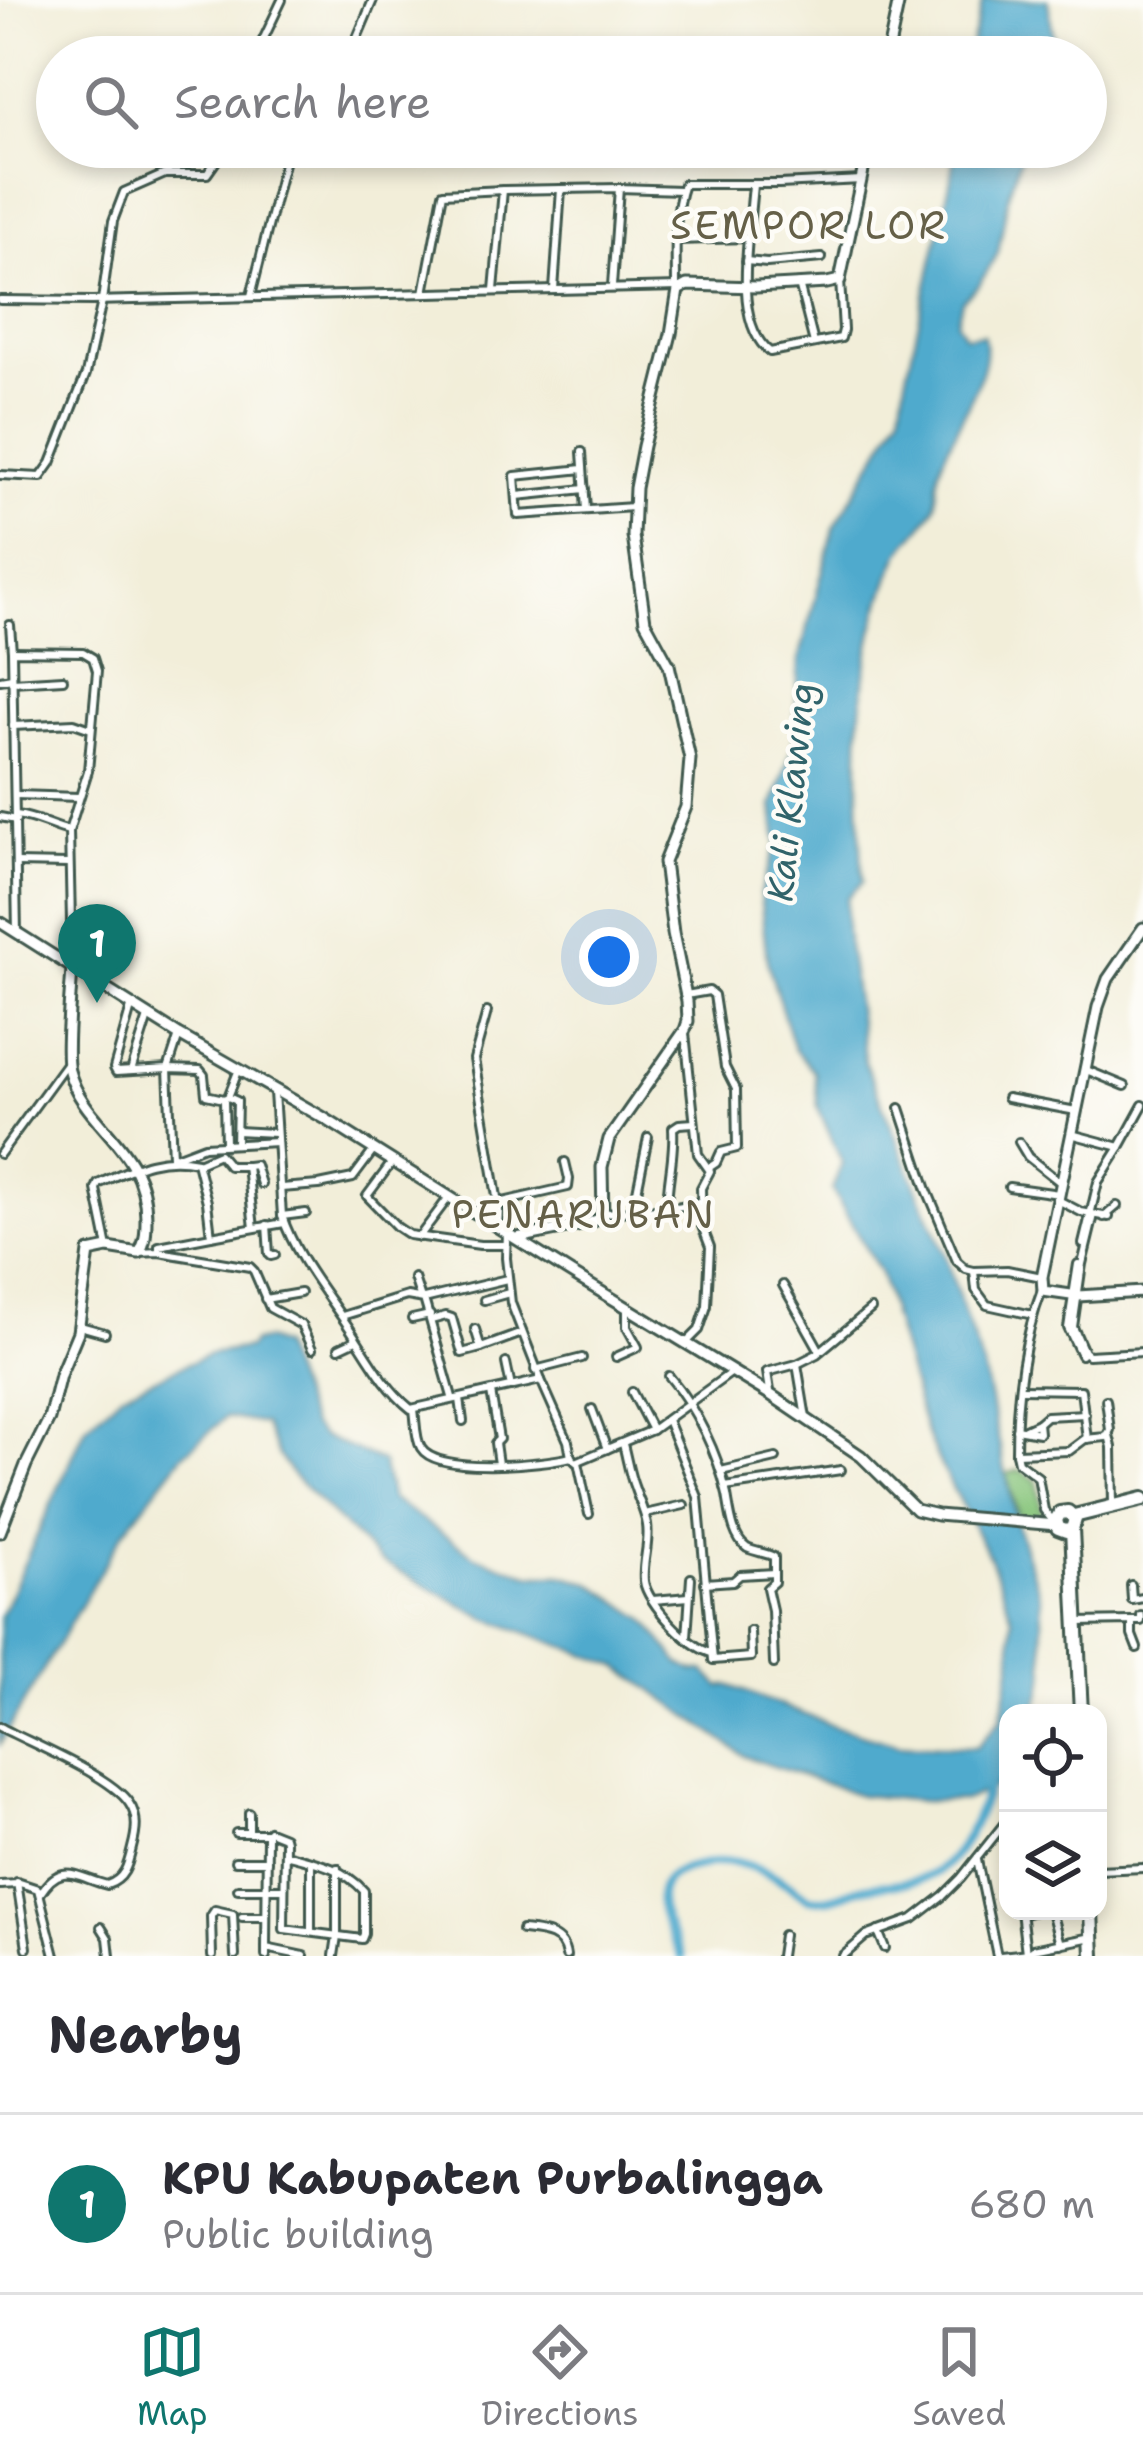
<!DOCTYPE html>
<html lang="en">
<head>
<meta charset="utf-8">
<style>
	body { margin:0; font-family:"Shantell Sans",sans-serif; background:#f7f7f7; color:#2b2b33 }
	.controls { position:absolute; right:36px; bottom:36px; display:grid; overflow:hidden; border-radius:24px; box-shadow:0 6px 18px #0003 }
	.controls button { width:108px; height:108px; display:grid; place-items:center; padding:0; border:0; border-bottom:3px solid #e1e1e2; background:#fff; color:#2b2b33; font:60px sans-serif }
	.you { position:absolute; left:609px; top:957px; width:42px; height:42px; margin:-30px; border:9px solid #fff; border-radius:50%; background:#1a73e8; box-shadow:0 0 0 18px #1a73e833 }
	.badge { display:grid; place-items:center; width:78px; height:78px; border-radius:50%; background:#0f766e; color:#fff; font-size:39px; font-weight:700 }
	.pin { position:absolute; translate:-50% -99px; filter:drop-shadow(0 3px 6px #0008) }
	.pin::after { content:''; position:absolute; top:63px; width:42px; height:36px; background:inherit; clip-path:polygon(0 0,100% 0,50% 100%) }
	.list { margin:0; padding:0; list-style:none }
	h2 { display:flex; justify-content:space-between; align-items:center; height:156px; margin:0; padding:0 48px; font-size:51px }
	h2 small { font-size:39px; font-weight:400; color:#7c7c81 }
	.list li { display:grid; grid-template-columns:78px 1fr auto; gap:36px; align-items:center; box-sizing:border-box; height:180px; padding:0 48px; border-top:3px solid #e1e1e2 }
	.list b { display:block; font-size:45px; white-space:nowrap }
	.list p { margin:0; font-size:39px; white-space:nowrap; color:#7c7c81 }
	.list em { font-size:39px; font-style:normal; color:#7c7c81 }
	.icon { flex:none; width:66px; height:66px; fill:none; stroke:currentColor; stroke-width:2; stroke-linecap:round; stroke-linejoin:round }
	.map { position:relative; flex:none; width:1143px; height:1956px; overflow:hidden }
	.search { position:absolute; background:#fff; box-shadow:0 6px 18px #0003; left:36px; right:36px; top:36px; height:132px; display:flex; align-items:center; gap:30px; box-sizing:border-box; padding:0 42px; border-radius:66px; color:#7c7c81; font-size:45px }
	.sheet { height:336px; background:#fff }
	nav { display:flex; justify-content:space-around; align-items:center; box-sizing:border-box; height:168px; border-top:3px solid #e1e1e2; background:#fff; font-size:33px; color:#7c7c81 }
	nav a { display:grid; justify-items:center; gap:6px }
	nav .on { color:#0f766e }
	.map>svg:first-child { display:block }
</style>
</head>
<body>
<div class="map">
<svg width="1143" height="1956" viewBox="0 0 1143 1956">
	<rect width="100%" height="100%" fill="#fdfcf7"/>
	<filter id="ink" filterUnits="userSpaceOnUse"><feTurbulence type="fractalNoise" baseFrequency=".00833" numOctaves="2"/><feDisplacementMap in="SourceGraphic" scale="24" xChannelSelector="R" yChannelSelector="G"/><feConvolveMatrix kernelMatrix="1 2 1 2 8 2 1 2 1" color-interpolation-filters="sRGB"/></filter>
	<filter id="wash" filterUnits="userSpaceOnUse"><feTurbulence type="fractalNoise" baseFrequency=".004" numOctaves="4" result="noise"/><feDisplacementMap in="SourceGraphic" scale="48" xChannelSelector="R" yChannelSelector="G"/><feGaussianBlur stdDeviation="2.7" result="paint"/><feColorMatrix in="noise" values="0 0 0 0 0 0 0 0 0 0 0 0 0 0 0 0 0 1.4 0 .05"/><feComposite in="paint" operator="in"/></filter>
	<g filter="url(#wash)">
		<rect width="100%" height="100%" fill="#f2eed9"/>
		<polygon fill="#87c57b" stroke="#538158" stroke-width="3" points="1020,1470 1037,1481 1042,1513 1036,1520 1020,1519 1006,1474"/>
		<g fill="#50aacd" stroke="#387480" stroke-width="3">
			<polygon points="983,0 1048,0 1056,57 968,57"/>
			<path d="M 955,147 L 1024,147 L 1009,192 L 998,253 L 979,285 L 962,301 L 957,322 L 965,336 L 983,334 C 997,369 949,433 939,470 C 936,482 938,495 935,506 C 928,525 906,539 898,558 C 852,658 856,774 863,882 L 847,898 L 846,931 L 865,1063 L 944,1253 L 983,1368 L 1018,1529 L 1041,1598 L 1045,1675 L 1036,1713 L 1008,1713 L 1008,1775 L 992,1789 L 965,1800 L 922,1801 L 859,1795 L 746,1757 L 618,1666 L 486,1618 L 380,1561 L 293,1476 L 277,1453 L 264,1424 L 226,1417 L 183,1455 L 122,1534 L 0,1744 L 0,1617 L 86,1427 L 122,1393 L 210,1354 L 248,1348 L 253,1342 L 266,1340 L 280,1346 L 311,1425 L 322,1436 L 382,1462 L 391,1499 L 477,1557 L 532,1575 L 562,1575 L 591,1583 L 645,1619 L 679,1663 L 694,1671 L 705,1671 L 720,1687 L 728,1685 L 834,1726 L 899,1745 L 976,1747 L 1001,1719 L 1012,1661 L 1012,1617 L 990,1558 L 943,1470 L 926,1433 L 880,1273 L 832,1190 L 842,1163 L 818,1107 L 814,1071 L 794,1049 L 767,961 L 760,893 L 777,844 L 773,806 L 794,743 L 799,660 L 834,528 L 901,413 L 905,383 L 953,169 Z"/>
		</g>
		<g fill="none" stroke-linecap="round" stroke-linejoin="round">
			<path stroke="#50aacd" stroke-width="9" d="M 682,1956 C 663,1919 636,1876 699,1866 C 710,1864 723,1860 735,1862 C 752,1866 772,1874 786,1883 C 794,1887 802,1895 809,1898 C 832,1904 851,1888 872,1886 C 890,1884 909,1884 927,1877 C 961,1863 980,1811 991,1779"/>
		</g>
	</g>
	<g filter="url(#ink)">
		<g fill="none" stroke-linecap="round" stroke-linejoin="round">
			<g stroke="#3f584d" stroke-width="12">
				<g id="street">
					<polyline points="255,57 282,0"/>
					<polyline points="349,57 373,0"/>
					<polyline points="503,190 619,188 681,190"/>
					<polyline points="748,238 753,185"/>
					<path d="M 677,240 L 748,238 C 745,272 740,329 770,352 L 841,338 L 843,330 L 840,280"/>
					<polyline points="746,261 767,263 822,258"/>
					<polyline points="799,284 814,343"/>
					<polyline points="612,286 619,188"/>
					<path d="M 676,287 C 676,253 673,215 684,184 L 779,184 L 862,180"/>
					<polyline points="554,290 561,189"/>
					<polyline points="424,293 443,193 503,190 494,290"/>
					<polyline points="251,296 288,147"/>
					<polyline points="0,300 92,301 679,287"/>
					<polyline points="582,452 586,510"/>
					<polyline points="583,469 515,476 518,515 633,507"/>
					<polyline points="0,475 41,477 51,463 86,374 102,301 113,221 124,192 165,174 207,174 226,147"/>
					<polyline points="517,496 585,489"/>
					<polyline points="10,625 12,651"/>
					<polyline points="0,680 12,678"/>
					<polyline points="12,682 63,679"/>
					<polyline points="13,726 74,723 91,729"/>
					<polyline points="16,795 79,797"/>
					<path d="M 16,815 C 35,817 50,826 69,831"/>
					<polyline points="0,817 16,820"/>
					<polyline points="16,863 68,864"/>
					<polyline points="17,933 12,651 83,652 93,658 97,671 88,771 69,831 72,968"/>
					<polyline points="686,995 709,991 714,995 725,1067 736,1089 737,1148 721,1152 716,1163 710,1167"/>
					<polyline points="132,1004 114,1068 116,1072 168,1069 179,1035"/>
					<polyline points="487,1012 474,1059 499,1209 498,1227"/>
					<polyline points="685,1033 698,1154 710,1171 701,1188 702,1226 710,1247 707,1306 699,1330 687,1342"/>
					<polyline points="1084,1069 1125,1086"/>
					<polyline points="131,1071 148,1017"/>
					<path d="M 274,1092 L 282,1216 C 295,1254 319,1284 341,1316 C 363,1346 381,1385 411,1409 L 541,1380 L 511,1303 L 506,1258 L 507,1233"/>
					<polyline points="228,1097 237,1101 236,1144"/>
					<polyline points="1007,1098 1076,1111"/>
					<polyline points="224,1100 225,1144"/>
					<polyline points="900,1108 927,1190 957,1261 966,1269 974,1271 1007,1270 1042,1277"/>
					<polyline points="237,1131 275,1133"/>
					<polyline points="1071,1134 1120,1147 1098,1182 1083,1244"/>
					<polyline points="1019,1142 1028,1157 1061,1183"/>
					<polyline points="1120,1147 1143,1105"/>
					<polyline points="0,1154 65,1065"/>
					<polyline points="172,1157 168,1069 200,1070 204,1075 206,1095 224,1099 228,1097 239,1069"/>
					<polyline points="175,1157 204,1146 277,1142"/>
					<polyline points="393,1161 367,1196 397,1227 409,1235 480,1245 505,1245"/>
					<polyline points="198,1163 219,1154 229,1166 247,1166 254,1228"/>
					<polyline points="247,1166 255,1165 261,1184"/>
					<polyline points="1009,1187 1059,1194"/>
					<polyline points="281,1188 319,1185 353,1178 374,1150"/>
					<polyline points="1058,1200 1081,1212 1109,1217"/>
					<polyline points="498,1203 568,1187 569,1179 565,1162"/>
					<path d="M 667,1208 C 667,1181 675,1156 673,1128 L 679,1124 L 694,1123"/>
					<polyline points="633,1211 648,1137"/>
					<polyline points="604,1213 671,1208 702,1202"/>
					<polyline points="1094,1215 1082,1264 1073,1327 1084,1352 1088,1355 1143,1352"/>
					<polyline points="282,1216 306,1213"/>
					<polyline points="1104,1217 1117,1206"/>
					<polyline points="267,1225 269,1254 271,1256 275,1255"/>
					<polyline points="211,1236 284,1223"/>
					<polyline points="419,1237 449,1197"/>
					<path d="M 108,1248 L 96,1189 L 98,1184 C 133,1168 158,1154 197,1162 L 207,1202 L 211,1236 L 159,1246 L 159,1252"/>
					<polyline points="139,1253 159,1252 250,1267 254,1271 270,1308 301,1325 312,1349"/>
					<polyline points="1078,1264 1068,1328 1081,1355"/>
					<polyline points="974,1271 976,1290 987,1305 1033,1315"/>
					<polyline points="414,1278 420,1296"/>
					<polyline points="783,1285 820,1351"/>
					<path d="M 1042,1290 C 1023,1340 1016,1400 1016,1453 L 1018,1462 L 1038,1477 L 1044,1510 L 1053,1521"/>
					<polyline points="265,1299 300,1293"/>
					<polyline points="424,1299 507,1279"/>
					<polyline points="484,1300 509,1293"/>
					<polyline points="342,1316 407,1296 424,1299 452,1397"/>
					<polyline points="412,1319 430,1315"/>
					<polyline points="431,1320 446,1316 452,1318 462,1353 481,1348"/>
					<polyline points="80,1326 105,1333"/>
					<polyline points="475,1329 481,1348 522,1333"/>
					<polyline points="339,1348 356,1340"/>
					<polyline points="616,1357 638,1347 627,1327 627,1310"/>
					<polyline points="506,1363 511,1387"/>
					<polyline points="797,1364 806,1418"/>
					<polyline points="535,1370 582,1358"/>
					<path d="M 669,1376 C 696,1408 718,1454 727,1495 C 730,1511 732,1538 747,1548 C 755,1552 767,1553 774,1557 L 774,1582 L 767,1588 L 772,1610 L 774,1664"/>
					<polyline points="541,1380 568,1441 571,1457 576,1462 652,1430 732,1372"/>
					<polyline points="1020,1389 1081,1390 1087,1439"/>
					<polyline points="770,1391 767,1372 797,1364 817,1354 871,1309"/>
					<polyline points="491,1392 499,1439 495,1443 498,1464"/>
					<polyline points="632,1392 652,1430"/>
					<polyline points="460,1399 463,1421"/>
					<polyline points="592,1409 607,1449"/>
					<path d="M 414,1410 C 416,1421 415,1438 421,1448 C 437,1475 543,1464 571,1457"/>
					<polyline points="667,1420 698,1497 713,1660 751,1657 750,1631"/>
					<polyline points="1038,1423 1046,1416 1085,1414"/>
					<polyline points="1016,1429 1039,1433 1038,1423 1025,1429"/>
					<polyline points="1109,1435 1112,1447 1113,1505"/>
					<path d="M 623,1444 C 627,1459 629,1474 635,1489 C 639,1501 645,1512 647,1525 C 650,1544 642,1562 644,1581 C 646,1602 691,1650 712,1653"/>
					<polyline points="1016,1453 1069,1451 1085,1439 1106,1437 1110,1430 1106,1400"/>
					<polyline points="578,1462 589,1514"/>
					<polyline points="721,1471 776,1458"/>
					<polyline points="725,1487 841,1470"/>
					<polyline points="645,1514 684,1505"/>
					<polyline points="705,1583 733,1581 740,1575 774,1573"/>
					<polyline points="1131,1585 1132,1600 1143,1598"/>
					<polyline points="653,1600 689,1597"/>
					<polyline points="1132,1621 1141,1621 1141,1616"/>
					<polyline points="1077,1622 1132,1621 1132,1635 1137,1648"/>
					<polyline points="687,1637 691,1578"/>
					<path d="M 0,1727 C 32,1744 110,1775 129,1803 C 139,1817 136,1833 132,1848 C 128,1865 125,1879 107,1885 C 76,1877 61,1860 40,1894"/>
					<polyline points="236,1833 267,1833"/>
					<polyline points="249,1833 249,1813"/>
					<polyline points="977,1860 997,1956"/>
					<polyline points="235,1861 267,1861"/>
					<polyline points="311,1861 311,1932"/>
					<polyline points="1098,1870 1143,1868"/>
					<polyline points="0,1885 17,1884"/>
					<polyline points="238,1889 284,1889"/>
					<polyline points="1021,1911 1026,1953"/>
					<polyline points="1051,1911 1060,1944"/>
					<polyline points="1021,1915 1035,1911"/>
					<polyline points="242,1917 266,1917"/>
					<polyline points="101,1927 108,1938 110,1956"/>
					<path d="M 522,1930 C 542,1932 563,1933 566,1956"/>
					<polyline points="878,1931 885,1948"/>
					<polyline points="27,1948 17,1882 38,1889 55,1956"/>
					<path d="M 266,1948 L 267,1834 L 269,1831 L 284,1837 L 285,1841 L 284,1929 L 362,1939 L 364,1934 L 364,1891 C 342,1867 315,1862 285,1854"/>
					<polyline points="212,1956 211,1916 215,1910 233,1914 235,1956"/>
					<polyline points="266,1956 266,1948 304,1956"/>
					<polyline points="334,1956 337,1936 337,1868"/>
					<polyline points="780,1956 783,1935"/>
					<polyline points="843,1956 866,1936 913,1919 943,1896 961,1878 1008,1819"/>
					<polyline points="1001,1956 1028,1953 1033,1949 1092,1937"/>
				</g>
			</g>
			<g stroke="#3f584d" stroke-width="15">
				<g id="secondary">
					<polyline points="887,57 899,0"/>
					<polyline points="0,922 179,1035 324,1118 572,1274 771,1395 861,1456 916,1510 937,1515 1057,1525"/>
					<polyline points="1143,928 1108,979 1098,1007 1042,1277 1043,1291 1078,1296 1143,1292"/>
					<polyline points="517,1238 587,1224 603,1217 602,1167 609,1139 685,1030 688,1021 687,1001 673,933 664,862 686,807 690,759 669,665 645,621 633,536 635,488 643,446 671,334 678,290 687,285 756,287 827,283 840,280 868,147"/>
					<path d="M 0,1532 L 26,1465 L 49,1419 L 60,1375 L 78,1332 L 89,1252 L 108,1248 L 139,1253 C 146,1242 146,1231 146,1218 C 146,1145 84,1128 69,1071 C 64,1051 71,992 72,968"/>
				</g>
			</g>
			<g stroke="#3f584d" stroke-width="18">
				<g id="primary">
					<polyline points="1074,1516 1143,1499"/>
					<polyline points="1072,1529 1066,1531 1058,1528 1056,1520 1060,1513 1068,1512 1075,1519 1072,1529 1081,1713"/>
					<polyline points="1091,1911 1093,1956"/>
				</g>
			</g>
			<use href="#street" stroke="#fff" stroke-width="6"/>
			<use href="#secondary" stroke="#fff" stroke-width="9"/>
			<use href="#primary" stroke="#fff" stroke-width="12"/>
		</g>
	</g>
	<g text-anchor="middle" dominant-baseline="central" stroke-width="9" stroke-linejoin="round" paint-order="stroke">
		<g font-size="36" font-style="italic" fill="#30636a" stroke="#fdfcf7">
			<text transform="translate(791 792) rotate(-84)">Kali Klawing</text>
		</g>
		<g font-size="39" letter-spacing="3" fill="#656048" stroke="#fdfcf7">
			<text x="809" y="225">SEMPOR LOR</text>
			<text x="584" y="1214">PENARUBAN</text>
		</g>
	</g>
</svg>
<div class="controls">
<button><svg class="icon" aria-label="locate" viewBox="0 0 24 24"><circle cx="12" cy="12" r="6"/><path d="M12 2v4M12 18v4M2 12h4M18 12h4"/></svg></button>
<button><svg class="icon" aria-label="layers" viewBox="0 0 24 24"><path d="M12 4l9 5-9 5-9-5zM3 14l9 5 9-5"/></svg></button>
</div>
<div class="you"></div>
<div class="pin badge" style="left:97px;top:1003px">1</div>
<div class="search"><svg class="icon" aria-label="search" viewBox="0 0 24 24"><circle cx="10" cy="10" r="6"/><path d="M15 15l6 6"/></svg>Search here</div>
</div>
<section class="sheet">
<h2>Nearby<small></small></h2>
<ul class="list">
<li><span class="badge">1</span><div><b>KPU Kabupaten Purbalingga</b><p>Public building</p></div><em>680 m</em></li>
</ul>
</section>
<nav>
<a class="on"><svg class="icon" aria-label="map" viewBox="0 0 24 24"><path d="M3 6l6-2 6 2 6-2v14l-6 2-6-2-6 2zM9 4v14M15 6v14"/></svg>Map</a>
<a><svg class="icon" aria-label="directions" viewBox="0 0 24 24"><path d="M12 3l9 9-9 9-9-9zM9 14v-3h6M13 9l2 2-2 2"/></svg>Directions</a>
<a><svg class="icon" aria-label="saved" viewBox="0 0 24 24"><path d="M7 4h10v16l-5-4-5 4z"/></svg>Saved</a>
</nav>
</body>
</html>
